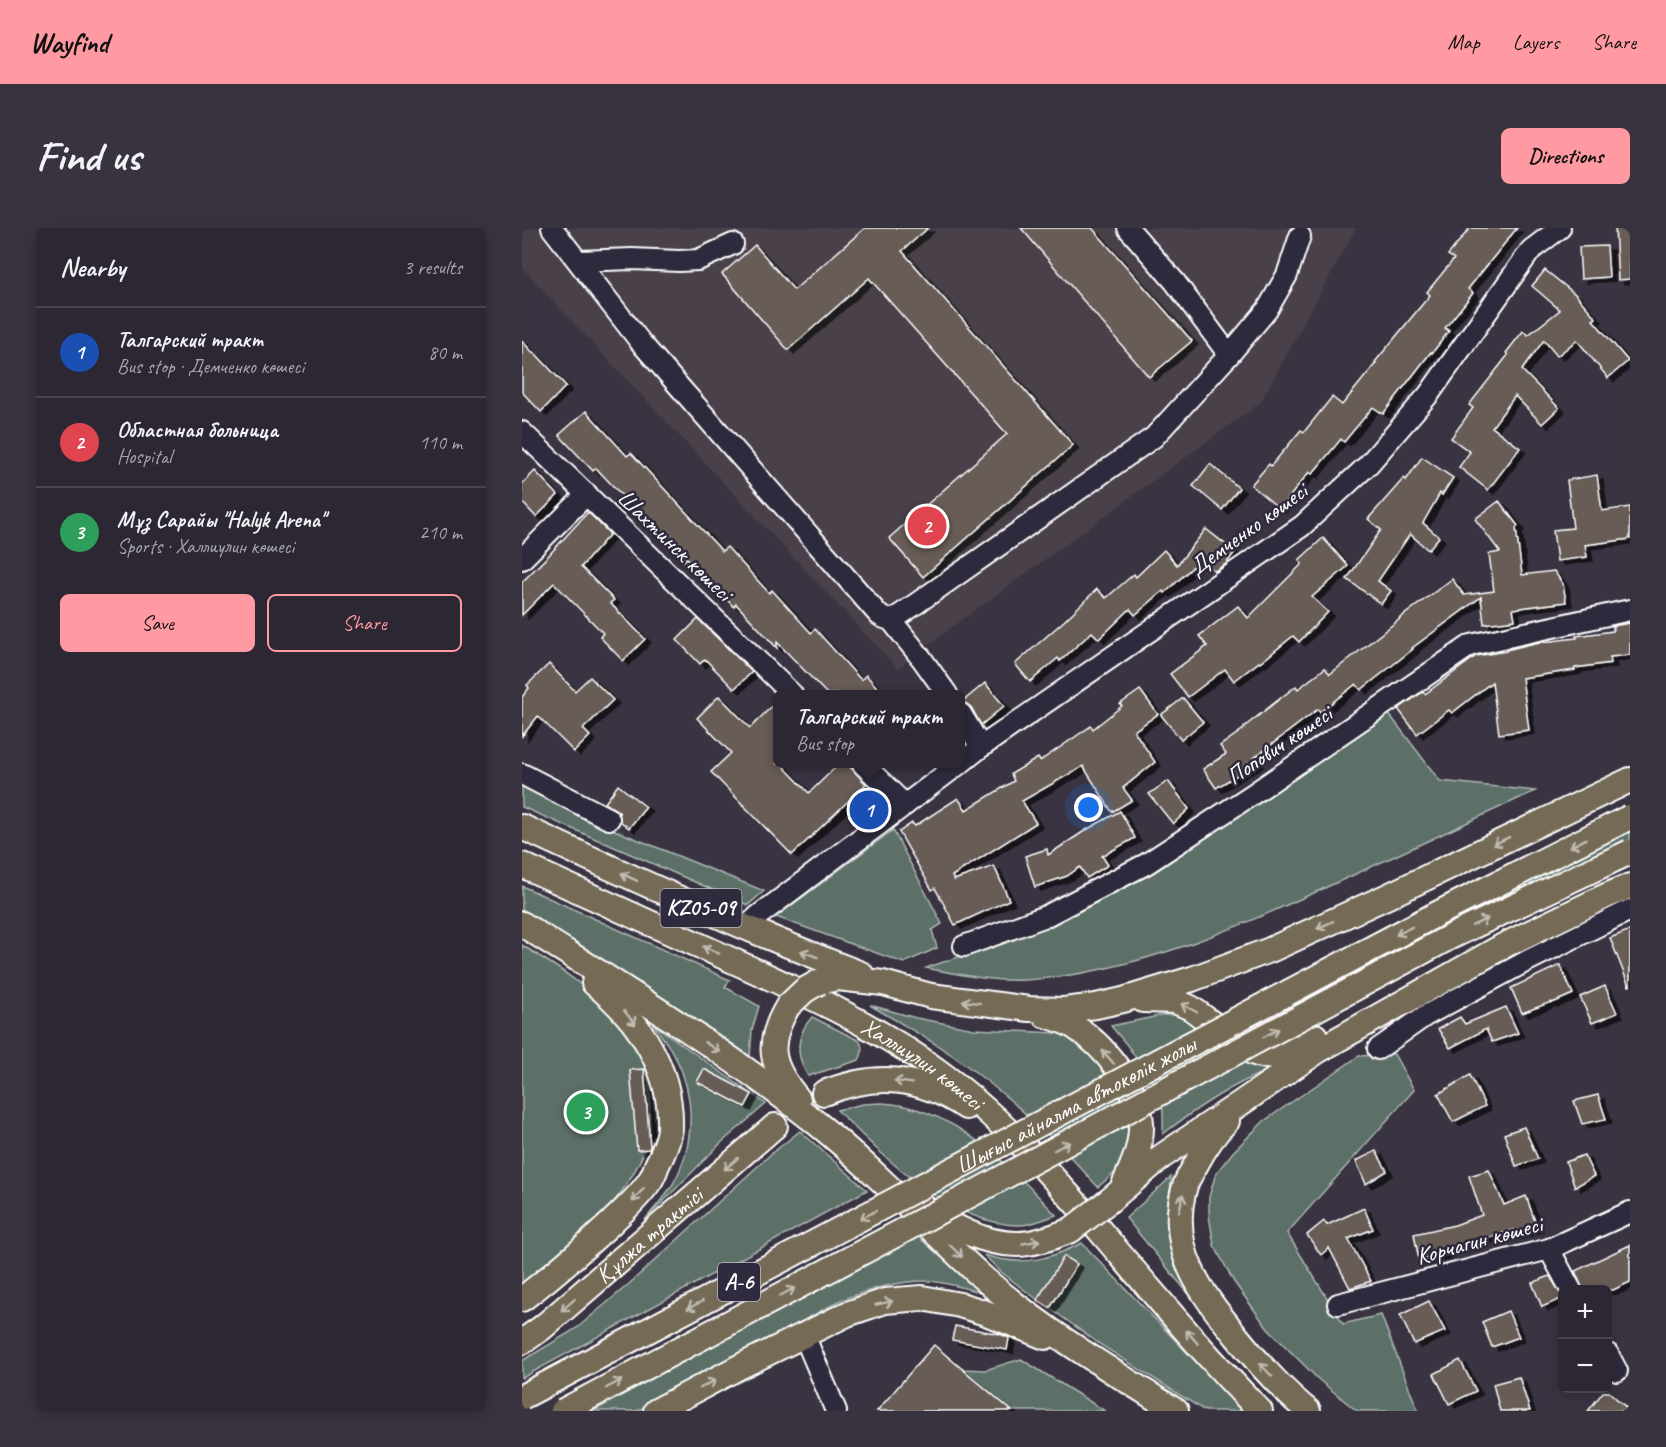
<!DOCTYPE html>
<html lang="en">
<head>
<meta charset="utf-8">
<style>
	body { margin:0; font-family:Caveat,sans-serif; background:#38333e; color:#f1f3f6 }
	.controls { position:absolute; right:18px; bottom:18px; display:grid; overflow:hidden; border-radius:9px; box-shadow:0 3px 15px #0003 }
	.controls button { width:54px; height:54px; display:grid; place-items:center; padding:0; border:0; border-bottom:2px solid #48444d; background:#2c2732; color:#f1f3f6; font:30px sans-serif }
	.you { position:absolute; left:567px; top:580px; width:21px; height:21px; margin:-15px; border:4px solid #fff; border-radius:50%; background:#1a73e8; box-shadow:0 0 0 9px #1a73e833 }
	.badge { display:grid; place-items:center; width:39px; height:39px; border-radius:50%; background:#ff9aa2; color:#fff; font-size:20px; font-weight:700 }
	.pin { position:absolute; translate:-50% -50%; border:3px solid #fff; box-shadow:0 2px 6px #0006 }
	.popup { position:absolute; left:251px; top:462px; width:192px; height:78px; box-sizing:border-box; display:grid; place-content:center; border-radius:9px; background:#2c2732; filter:drop-shadow(0 2px 4px #0005); font-size:20px; white-space:nowrap; color:#a6a5ac }
	.popup b { font-size:22px; color:#f1f3f6 }
	.popup::after { content:''; position:absolute; left:50%; top:100%; margin-left:-12px; border:12px solid transparent; border-top-color:#2c2732 }
	.list { margin:0; padding:0; list-style:none }
	h2 { display:flex; justify-content:space-between; align-items:center; height:78px; margin:0; padding:0 24px; font-size:26px }
	h2 small { font-size:20px; font-weight:400; color:#a6a5ac }
	.list li { display:grid; grid-template-columns:39px 1fr auto; gap:18px; align-items:center; box-sizing:border-box; height:90px; padding:0 24px; border-top:2px solid #48444d }
	.list b { display:block; font-size:22px; white-space:nowrap }
	.list p { margin:0; font-size:20px; white-space:nowrap; color:#a6a5ac }
	.list em { font-size:20px; font-style:normal; color:#a6a5ac }
	.actions { display:flex; gap:12px; padding:18px 24px }
	.actions a { flex:1; padding:14px 0; border:2px solid #ff9aa2; border-radius:9px; text-align:center; font-size:21px; color:#ff9aa2 }
	.actions .main { background:#ff9aa2; color:#111 }
	.map { position:relative; flex:none; width:1108px; height:1183px; overflow:hidden; border-radius:9px }
	header { display:flex; align-items:center; gap:36px; box-sizing:border-box; height:84px; padding:0 30px; background:#ff9aa2; color:#111 }
	header strong { font-size:28px }
	nav { display:flex; gap:33px; margin-inline-start:auto; font-size:21px }
	.intro { display:flex; align-items:center; justify-content:space-between; box-sizing:border-box; height:144px; padding:0 36px }
	h1 { margin:0; font-size:42px }
	.button { padding:15px 27px; border-radius:9px; background:#ff9aa2; color:#111; font-size:21px; font-weight:700 }
	main { display:flex; gap:36px; padding:0 36px }
	aside { flex:1; background:#2c2732; border-radius:9px; box-shadow:0 3px 15px #0003 }
	.map>svg:first-child { display:block }
</style>
</head>
<body>
<header>
<strong>Wayfind</strong>
<nav><a>Map</a><a>Layers</a><a>Share</a></nav>
</header>
<div class="intro"><h1>Find us</h1><a class="button">Directions</a></div>
<main>
<aside>
<h2>Nearby<small>3 results</small></h2>
<ul class="list">
<li><span class="badge" style="background:#1a4fb4">1</span><div><b>Талгарский тракт</b><p>Bus stop · Демченко көшесі</p></div><em>80 m</em></li>
<li><span class="badge" style="background:#e0444e">2</span><div><b>Областная больница</b><p>Hospital</p></div><em>110 m</em></li>
<li><span class="badge" style="background:#2e9e5b">3</span><div><b>Мұз Сарайы &quot;Halyk Arena&quot;</b><p>Sports · Халлиулин көшесі</p></div><em>210 m</em></li>
</ul>
<div class="actions"><a class="main">Save</a><a>Share</a></div>
</aside>
<div class="map">
<svg width="1108" height="1183" viewBox="0 0 1108 1183">
	<defs>
		<filter id="shadow"><feDropShadow dx="6" dy="4" stdDeviation="0" flood-color="#0009"/></filter>
	</defs>
	<rect width="100%" height="100%" fill="#3a3442"/>
	<filter id="ink" filterUnits="userSpaceOnUse"><feTurbulence type="fractalNoise" baseFrequency=".0167" numOctaves="2"/><feDisplacementMap in="SourceGraphic" scale="12" xChannelSelector="R" yChannelSelector="G"/><feConvolveMatrix kernelMatrix="1 2 1 2 8 2 1 2 1" color-interpolation-filters="sRGB"/></filter>
	<g filter="url(#ink)">
		<polygon fill="#484048" points="0,0 834,0 738,175 400,421 376,441 0,40"/>
		<g fill="#5b6f68" stroke="#adb7b4" stroke-width="1.5">
			<path d="M 867,486 L 918,553 L 1013,563 C 951,592 889,621 827,649 C 724,696 617,745 503,752 C 469,754 436,746 404,740 L 534,695 L 633,644 Z"/>
			<polygon points="0,556 85,599 242,663 226,677 0,579"/>
			<polygon points="371,602 420,696 410,702 415,720 382,735 254,689"/>
			<polygon points="1108,604 1108,612 856,728 1089,612"/>
			<polygon points="0,658 208,752 203,759 237,778 230,802 228,829 154,779 0,681"/>
			<path d="M 0,717 C 26,734 55,750 77,773 C 92,788 114,816 122,836 C 128,849 128,866 128,880 C 127,889 129,899 127,908 C 111,971 48,1019 0,1059 Z"/>
			<path d="M 348,777 L 394,790 L 452,801 L 535,805 L 556,814 L 574,828 L 602,866 L 612,902 L 597,941 L 576,959 C 533,910 484,865 430,827 C 404,809 376,794 348,777 Z"/>
			<path d="M 641,787 L 661,787 L 751,840 C 709,857 676,879 641,906 C 641,897 642,886 640,877 C 632,851 607,818 589,798 Z"/>
			<path d="M 290,789 L 338,813 C 341,821 341,825 337,832 L 286,848 C 273,827 274,807 290,789 Z"/>
			<path d="M 131,796 L 244,876 L 199,915 L 122,993 C 131,981 143,969 151,956 C 170,922 174,882 160,844 C 154,827 142,811 131,796 Z"/>
			<polygon points="872,826 892,862 765,1005 821,1096 859,1087 896,1183 835,1183 796,1151 746,1101 712,1054 692,1017 687,988 687,969 694,945 711,924 742,893 837,828"/>
			<path d="M 359,875 C 431,878 487,937 534,987 C 523,991 510,997 498,997 C 428,997 361,928 315,882 L 341,876 Z"/>
			<polygon points="278,903 345,962 0,1150 0,1133 55,1100 107,1056 249,926"/>
			<path d="M 649,949 C 648,969 645,991 647,1010 C 651,1039 668,1062 683,1086 L 604,990 Z"/>
			<path d="M 392,1005 L 458,1064 C 441,1060 424,1054 407,1053 C 376,1052 348,1062 319,1072 L 115,1183 L 72,1183 Z"/>
			<path d="M 560,1015 L 721,1183 L 683,1183 L 579,1117 L 501,1061 L 478,1043 L 462,1027 C 499,1039 526,1032 560,1015 Z"/>
			<polygon points="499,1131 583,1183 490,1183 441,1141 463,1142"/>
		</g>
		<g fill="#675c57" stroke="#fff" stroke-width="1.5" filter="url(#shadow)">
			<polygon points="343,0 406,0 380,23 551,217 401,349 367,310 485,206 347,50 266,122 200,46 233,17 272,62"/>
			<polygon points="499,0 570,0 670,113 627,149"/>
			<polygon points="948,0 995,0 946,61 951,65 923,100 927,103 910,125 909,124 861,186 851,179 822,214 819,211 790,246 787,244 758,281 729,257 747,236 749,238 779,202 782,204 810,169 820,177 854,135 853,134 908,67 905,64 932,31 926,27"/>
			<polygon points="1093,0 1108,0 1108,51 1096,52"/>
			<polygon points="1085,18 1087,49 1059,51 1057,19"/>
			<polygon points="1023,42 1053,66 1074,90 1071,92 1106,133 1086,150 1055,112 1035,128 1022,112 1000,142 1037,180 1020,196 993,168 970,199 998,220 966,262 937,239 948,224 929,210 951,180 947,177 986,127 984,125 1001,103 1006,107 1038,82 1010,58"/>
			<polygon points="0,113 11,125 12,124 44,158 19,184 0,164"/>
			<polygon points="64,183 105,228 109,225 200,323 205,319 247,365 250,362 289,405 293,401 339,452 344,447 361,466 305,466 255,414 255,420 214,376 212,379 165,330 162,333 74,240 71,243 37,207"/>
			<polygon points="900,229 931,250 920,267 918,265 901,295 917,309 906,322 888,306 856,353 869,363 859,376 825,351 859,302 846,291 882,250 884,252"/>
			<polygon points="688,236 717,260 700,282 671,258"/>
			<polygon points="13,243 36,267 14,289 0,274 0,256"/>
			<polygon points="1075,247 1080,283 1108,279 1108,311 1063,317 1065,329 1035,333 1031,302 1051,300 1045,252"/>
			<polygon points="977,273 996,298 994,300 1000,347 1032,343 1041,356 1044,374 991,381 993,392 962,396 959,369 890,420 891,421 839,462 834,456 798,484 796,481 732,530 735,535 694,560 681,541 704,526 698,518 723,500 722,499 774,458 776,461 803,440 808,446 879,390 878,390 930,351 942,367 972,363 967,326 978,324 953,291"/>
			<polygon points="66,284 88,306 59,339 92,372 88,375 123,411 101,433 78,409 81,405 32,355 0,387 0,354 26,328"/>
			<polygon points="684,301 713,324 704,336 693,343 678,332 643,365 641,363 613,387 608,381 577,411 570,404 538,433 536,430 508,454 493,436 542,393 575,361 584,370 612,346 614,349 642,322 655,337"/>
			<polygon points="801,310 826,338 790,369 806,384 777,414 771,408 738,435 737,434 712,453 703,441 666,469 648,446 685,418 677,408 716,378 726,390 780,336 777,332"/>
			<polygon points="176,391 230,444 212,461 183,431 178,436 155,412"/>
			<polygon points="1108,395 1108,427 1088,429 1089,435 1053,440 1053,442 1000,450 1007,502 977,506 970,454 930,485 927,482 895,506 876,481 901,464 903,466 954,428 984,423 984,422 1013,415 1055,410 1054,408 1091,403 1091,398"/>
			<polygon points="27,436 53,463 68,449 91,472 61,501 68,508 52,524 16,488 0,508 0,469 7,460 5,457"/>
			<polygon points="463,455 482,478 459,497 449,479 445,476 440,474"/>
			<polygon points="618,462 636,486 612,503 633,534 601,560 610,572 590,584 561,538 549,546 549,545 500,573 514,595 430,648 432,652 472,638 487,672 433,697 413,660 410,662 377,604 390,595 393,598 436,570 444,582 492,553 489,546 516,530 518,533 569,498 571,501 600,478 598,476"/>
			<polygon points="197,468 228,500 255,473 255,536 259,536 287,565 317,536 325,536 344,556 270,627 189,544 209,525 175,490"/>
			<polygon points="661,470 681,494 659,512 639,487"/>
			<polygon points="646,553 667,581 651,596 627,566"/>
			<polygon points="96,557 124,579 107,600 98,593 97,584 83,575"/>
			<polygon points="598,583 613,610 580,628 586,637 565,650 558,639 545,648 513,659 503,628 525,621 526,627 564,602"/>
			<polygon points="1108,702 1108,758 1107,758 1088,710"/>
			<polygon points="1038,737 1051,766 1030,775 1029,774 1000,785 989,760"/>
			<polygon points="1083,758 1095,785 1070,795 1058,769"/>
			<polygon points="984,779 996,805 970,814 964,801 928,820 916,801 938,789 943,796"/>
			<polygon points="122,841 128,919 127,921 115,922 108,842"/>
			<polygon points="182,841 230,866 223,879 175,854"/>
			<polygon points="948,847 963,878 931,894 916,866"/>
			<polygon points="1076,867 1084,891 1060,896 1052,873"/>
			<polygon points="1002,899 1016,931 994,938 982,906"/>
			<polygon points="854,923 865,943 844,956 834,933"/>
			<polygon points="1062,927 1072,948 1053,959 1044,934"/>
			<polygon points="967,942 982,977 1004,968 1015,999 994,1007 992,1002 925,1023 926,1026 897,1032 892,1006 933,997 960,987 947,948"/>
			<polygon points="842,980 851,1001 826,1011 849,1053 828,1060 807,1020 799,1027 785,1007 802,993 805,997"/>
			<polygon points="1108,1017 1108,1054 1091,1062 1061,1062 1053,1043"/>
			<polygon points="542,1028 555,1036 528,1080 515,1072"/>
			<polygon points="1028,1048 1041,1070 1020,1079 1010,1055"/>
			<polygon points="907,1073 923,1103 892,1116 878,1087"/>
			<polygon points="986,1083 997,1109 970,1119 960,1094"/>
			<polygon points="433,1098 478,1106 487,1110 485,1122 430,1112"/>
			<polygon points="412,1117 490,1183 355,1183"/>
			<polygon points="938,1132 954,1163 927,1176 912,1146"/>
			<polygon points="997,1149 1008,1183 978,1183 971,1156"/>
			<polygon points="1081,1164 1087,1164 1108,1183 1066,1183"/>
		</g>
		<g fill="none" stroke-linecap="round" stroke-linejoin="round">
			<g stroke="#fff" stroke-width="24">
				<g id="minor">
					<path d="M 30,0 L 120,116 L 357,387 C 365,393 369,392 378,387 L 632,209 L 707,127 L 745,82 L 765,47 L 778,8"/>
					<polyline points="606,0 653,54 707,127"/>
					<polyline points="57,33 110,31 157,33 176,32 211,16"/>
					<polyline points="0,204 270,466"/>
					<polyline points="0,331 65,266"/>
					<polyline points="369,392 400,431 425,466"/>
					<polyline points="439,486 459,519"/>
					<polyline points="439,535 459,519 780,298 846,237 907,166 1009,22 1038,0"/>
					<polyline points="341,536 383,577"/>
					<polyline points="0,546 87,591"/>
					<polyline points="224,699 236,688 437,536"/>
					<polyline points="442,718 524,688 624,636 731,566 949,417 1108,382"/>
					<polyline points="856,821 903,788 1005,733 1108,682"/>
					<polyline points="1027,1021 1049,1062"/>
					<polyline points="816,1076 1027,1021 1108,984"/>
					<polyline points="282,1107 314,1183"/>
					<polyline points="1086,1126 1095,1143"/>
				</g>
			</g>
			<g stroke="#fff" stroke-width="28">
				<g id="major">
					<path d="M 0,599 C 112,651 224,702 339,746"/>
					<path id="s1" d="M 0,637 C 68,668 137,699 205,730 C 285,766 365,802 434,857 C 486,898 530,948 573,997 C 627,1060 680,1124 738,1183"/>
					<path d="M 0,696 C 101,760 204,822 297,897 C 355,944 405,999 460,1049 C 519,1101 588,1142 654,1183"/>
					<polyline points="297,754 315,750 361,755 409,768 507,781 542,782 574,778 601,772 670,751 748,722 866,668 1108,552"/>
					<path d="M 621,772 L 653,773 L 669,780 L 726,822 C 754,837 768,822 793,808"/>
					<path d="M 266,778 C 243,816 248,838 276,871"/>
					<path d="M 523,787 C 533,790 544,793 553,799 C 582,817 616,860 619,895 C 620,918 611,937 602,957"/>
					<path d="M 302,865 C 354,844 397,848 444,879"/>
					<path d="M 705,893 C 691,906 682,921 673,938 C 670,944 665,951 663,958 C 644,1020 679,1065 716,1110 C 737,1136 760,1162 786,1183"/>
					<polyline points="588,972 639,929 797,822 983,717 1084,668 1108,658"/>
					<path d="M 404,981 C 431,999 462,1016 495,1016 C 513,1016 532,1009 549,1002"/>
					<path d="M 0,1071 C 32,1047 61,1021 90,994 C 103,981 117,969 127,954 C 131,949 133,943 135,937 C 140,928 148,909 148,899 C 150,841 116,790 72,755"/>
					<path id="s2" d="M 0,1114 L 21,1099 L 253,898"/>
					<polyline points="134,1183 219,1138 325,1086 363,1073 400,1070 438,1077 464,1085 523,1109"/>
				</g>
			</g>
			<use href="#minor" stroke="#2f2a3d" stroke-width="20"/>
			<use href="#major" stroke="#746b55" stroke-width="24"/>
			<g stroke="#fff" stroke-width="28" stroke-linecap="butt">
				<g id="major-bridge">
					<polyline points="266,778 283,762 297,754"/>
					<polyline points="549,1002 588,972"/>
					<path id="s3" d="M 0,1169 L 915,686 L 1108,589"/>
					<polyline points="41,1183 452,965 928,709 1108,624"/>
				</g>
			</g>
			<use href="#major-bridge" stroke="#746b55" stroke-width="24"/>
		</g>
		<defs><path id="oneway-shaft" d="M-6 0H5M1.5-3L5.5 0L1.5 3" fill="none" stroke-width="1.6" stroke-linecap="round" stroke-linejoin="round" transform="scale(1.5)"/></defs>
		<g stroke="#c0bcb2">
			<use href="#oneway-shaft" transform="translate(979 613) rotate(154)"/>
			<use href="#oneway-shaft" transform="translate(1056 615) rotate(153)"/>
			<use href="#oneway-shaft" transform="translate(107 649) rotate(-155)"/>
			<use href="#oneway-shaft" transform="translate(958 694) rotate(-25)"/>
			<use href="#oneway-shaft" transform="translate(803 697) rotate(155)"/>
			<use href="#oneway-shaft" transform="translate(882 703) rotate(152)"/>
			<use href="#oneway-shaft" transform="translate(189 722) rotate(-156)"/>
			<use href="#oneway-shaft" transform="translate(287 726) rotate(-159)"/>
			<use href="#oneway-shaft" transform="translate(449 774) rotate(-173)"/>
			<use href="#oneway-shaft" transform="translate(667 780) rotate(-152)"/>
			<use href="#oneway-shaft" transform="translate(108 790) rotate(51)"/>
			<use href="#oneway-shaft" transform="translate(749 805) rotate(-28)"/>
			<use href="#oneway-shaft" transform="translate(190 819) rotate(34)"/>
			<use href="#oneway-shaft" transform="translate(586 829) rotate(-131)"/>
			<use href="#oneway-shaft" transform="translate(381 854) rotate(-171)"/>
			<use href="#oneway-shaft" transform="translate(540 918) rotate(-28)"/>
			<use href="#oneway-shaft" transform="translate(209 936) rotate(139)"/>
			<use href="#oneway-shaft" transform="translate(116 967) rotate(130)"/>
			<use href="#oneway-shaft" transform="translate(659 975) rotate(-78)"/>
			<use href="#oneway-shaft" transform="translate(346 987) rotate(152)"/>
			<use href="#oneway-shaft" transform="translate(509 1014) rotate(-10)"/>
			<use href="#oneway-shaft" transform="translate(434 1023) rotate(44)"/>
			<use href="#oneway-shaft" transform="translate(265 1064) rotate(-28)"/>
			<use href="#oneway-shaft" transform="translate(362 1075) rotate(-12)"/>
			<use href="#oneway-shaft" transform="translate(46 1077) rotate(139)"/>
			<use href="#oneway-shaft" transform="translate(173 1077) rotate(152)"/>
			<use href="#oneway-shaft" transform="translate(670 1109) rotate(-131)"/>
			<use href="#oneway-shaft" transform="translate(744 1142) rotate(-134)"/>
			<use href="#oneway-shaft" transform="translate(92 1156) rotate(-28)"/>
			<use href="#oneway-shaft" transform="translate(186 1156) rotate(-28)"/>
		</g>
	</g>
	<g text-anchor="middle" dominant-baseline="central" stroke-width="5" stroke-linejoin="round" paint-order="stroke">
		<g fill="#2f2a3d" stroke="#c1bfc5" stroke-width="1.5">
			<rect x="138.5" y="661" width="81" height="38" rx="4.5"/>
			<rect x="196" y="1035" width="42" height="38" rx="4.5"/>
		</g>
		<g font-size="22" font-weight="bold" fill="#fff">
			<text x="179" y="680">KZ05-09</text>
			<text x="217" y="1054">A-6</text>
		</g>
		<g font-size="24" fill="#fff" stroke="#2f2a3d">
			<text transform="translate(726 301) rotate(-36)">Демченко көшесі</text>
			<text transform="translate(153 317) rotate(44)">Шахтинск көшесі</text>
			<text transform="translate(757 517) rotate(-34)">Попович көшесі</text>
			<text stroke="none"><textPath href="#s1" startOffset="448">Халлиулин көшесі</textPath></text>
			<text stroke="none"><textPath href="#s3" startOffset="626">Шығыс айналма автокөлік жолы</textPath></text>
			<text stroke="none"><textPath href="#s2" startOffset="166">Құлжа трактісі</textPath></text>
			<text transform="translate(957 1012) rotate(-15)">Корчагин көшесі</text>
		</g>
	</g>
</svg>
<div class="controls">
<button>+</button>
<button>−</button>
</div>
<div class="you"></div>
<div class="pin badge" style="left:347px;top:582px;background:#1a4fb4">1</div>
<div class="popup"><b>Талгарский тракт</b>Bus stop</div>
<div class="pin badge" style="left:405px;top:298px;background:#e0444e">2</div>
<div class="pin badge" style="left:64px;top:884px;background:#2e9e5b">3</div>
</div>
</main>
</body>
</html>
